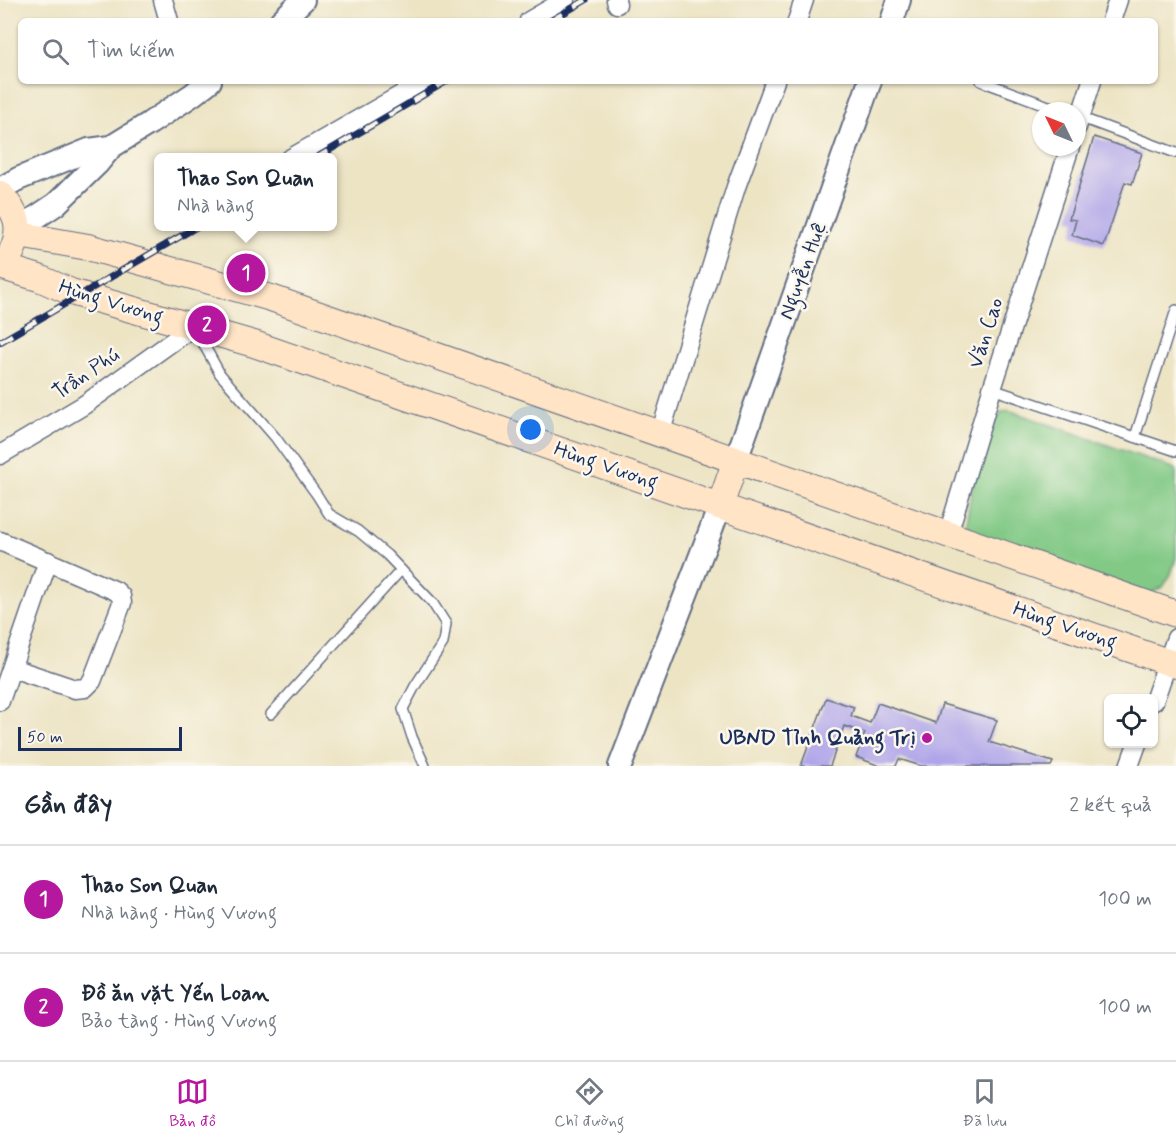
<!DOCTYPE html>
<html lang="vi">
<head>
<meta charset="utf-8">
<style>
	body { margin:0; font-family:Mynerve,sans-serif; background:#f6f6f7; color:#1f2937 }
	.controls { position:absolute; right:18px; bottom:18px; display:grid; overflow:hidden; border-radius:9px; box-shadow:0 2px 4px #0004 }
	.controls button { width:54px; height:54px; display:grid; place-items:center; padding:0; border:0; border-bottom:2px solid #e0e1e3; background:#fff; color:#1f2937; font:30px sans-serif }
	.compass { position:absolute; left:1032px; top:102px; width:54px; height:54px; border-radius:50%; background:#fff; box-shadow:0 2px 4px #0004; rotate:313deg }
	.scale { position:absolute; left:18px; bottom:15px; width:164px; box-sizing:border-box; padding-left:6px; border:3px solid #1b2f5e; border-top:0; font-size:16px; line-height:21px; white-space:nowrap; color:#1b2f5e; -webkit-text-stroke:4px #fbf7ec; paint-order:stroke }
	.you { position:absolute; left:531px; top:430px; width:21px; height:21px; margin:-15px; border:4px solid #fff; border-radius:50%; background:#1a73e8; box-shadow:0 0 0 9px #1a73e833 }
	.badge { display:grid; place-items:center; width:39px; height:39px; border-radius:50%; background:#b5179e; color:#fff; font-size:20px; font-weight:700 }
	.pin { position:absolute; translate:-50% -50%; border:3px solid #fff; box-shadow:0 2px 6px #0006 }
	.popup { position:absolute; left:154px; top:153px; width:183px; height:78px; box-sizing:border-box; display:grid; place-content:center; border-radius:9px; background:#fff; filter:drop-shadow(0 2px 4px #0005); font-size:20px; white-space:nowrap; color:#747a83 }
	.popup b { font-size:22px; color:#1f2937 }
	.popup::after { content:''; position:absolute; left:50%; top:100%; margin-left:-12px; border:12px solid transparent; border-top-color:#fff }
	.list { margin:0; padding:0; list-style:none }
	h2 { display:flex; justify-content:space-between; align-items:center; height:78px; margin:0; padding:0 24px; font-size:26px }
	h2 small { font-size:20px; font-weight:400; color:#747a83 }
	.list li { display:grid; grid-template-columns:39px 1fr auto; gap:18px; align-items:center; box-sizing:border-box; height:108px; padding:0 24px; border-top:2px solid #e0e1e3 }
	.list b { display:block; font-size:22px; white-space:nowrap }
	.list p { margin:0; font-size:20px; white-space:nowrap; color:#747a83 }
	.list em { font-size:20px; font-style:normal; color:#747a83 }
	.icon { flex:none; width:33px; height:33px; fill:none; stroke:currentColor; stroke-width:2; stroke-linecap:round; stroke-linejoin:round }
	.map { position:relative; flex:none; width:1176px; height:766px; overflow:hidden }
	.search { position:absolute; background:#fff; box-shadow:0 2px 4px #0004; left:18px; right:18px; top:18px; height:66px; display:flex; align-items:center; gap:15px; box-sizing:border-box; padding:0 21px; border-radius:9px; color:#747a83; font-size:22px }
	.sheet { height:294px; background:#fff }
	nav { display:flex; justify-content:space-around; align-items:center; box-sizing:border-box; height:84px; border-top:2px solid #e0e1e3; background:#fff; font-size:16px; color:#747a83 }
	nav a { display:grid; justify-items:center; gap:3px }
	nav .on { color:#b5179e }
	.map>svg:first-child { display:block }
</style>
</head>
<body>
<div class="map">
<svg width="1176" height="766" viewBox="0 0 1176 766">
	<rect width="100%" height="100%" fill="#fbf7ec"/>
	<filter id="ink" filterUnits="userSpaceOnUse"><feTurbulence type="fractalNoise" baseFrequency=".0167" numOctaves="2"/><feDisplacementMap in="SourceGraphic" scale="12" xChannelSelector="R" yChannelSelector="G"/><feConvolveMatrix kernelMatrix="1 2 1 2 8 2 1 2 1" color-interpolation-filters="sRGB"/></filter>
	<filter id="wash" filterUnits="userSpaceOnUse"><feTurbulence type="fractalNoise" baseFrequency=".008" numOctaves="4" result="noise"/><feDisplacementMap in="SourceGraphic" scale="24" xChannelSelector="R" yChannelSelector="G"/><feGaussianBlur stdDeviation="1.35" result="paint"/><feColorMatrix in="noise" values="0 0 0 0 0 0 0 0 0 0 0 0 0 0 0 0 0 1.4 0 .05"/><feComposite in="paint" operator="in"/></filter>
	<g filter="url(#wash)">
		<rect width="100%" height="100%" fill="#ede4c4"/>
		<polygon fill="#81c985" stroke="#4e7c72" stroke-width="1.5" points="1008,410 1176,469 1176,558 1171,574 1163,587 1143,597 972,534 966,523 972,487 996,420 1002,412"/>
		<g id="blocks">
			<g fill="#aca1e9">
				<polygon points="1094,137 1142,153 1132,184 1125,182 1104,246 1072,235 1076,220 1069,219"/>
				<polygon points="826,698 854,707 851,716 870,723 878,703 936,723 942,704 997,720 989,742 1053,762 1051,766 921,766 899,759 896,766 880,766 856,757 865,733 844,726 830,766 801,766"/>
			</g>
		</g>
	</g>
	<g filter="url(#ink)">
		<use href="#blocks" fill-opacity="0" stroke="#646e82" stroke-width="1.5"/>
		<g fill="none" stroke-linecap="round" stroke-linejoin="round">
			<g stroke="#646e82" stroke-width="12">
				<g id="service">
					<polyline points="981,81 1062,111"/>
					<polyline points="1079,117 1176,153"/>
					<polyline points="198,334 220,374 275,437 317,495 329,514 358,531 387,555 432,602 446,624 443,643 415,686 403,709 412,737 425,766"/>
					<polyline points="992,389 1176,451"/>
					<polyline points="1135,437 1176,310"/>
					<polyline points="271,714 401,570"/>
				</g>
			</g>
			<g stroke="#646e82" stroke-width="21">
				<g id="minor">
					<polyline points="163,0 169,21"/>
					<polyline points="616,0 617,4"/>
					<polyline points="529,21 565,0"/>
					<polyline points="797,21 804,0"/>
					<polyline points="1111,21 1118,0"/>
					<polyline points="1077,127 1092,81"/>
					<polyline points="291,158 425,81"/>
					<polyline points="660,434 736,187 775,81"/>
					<polyline points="0,455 84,405 194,326"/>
					<polyline points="948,534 992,389 1070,147"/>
					<polyline points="0,541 116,591 121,596 122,603 92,681 85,688 75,689 12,668"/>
					<polyline points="0,701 48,561"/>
					<polyline points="1154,701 1176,638"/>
					<polyline points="1129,766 1137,744"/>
				</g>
			</g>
			<g stroke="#646e82" stroke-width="26">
				<g id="tertiary">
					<polyline points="281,21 303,0"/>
					<polyline points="892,21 899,0"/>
					<polyline points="0,189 18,179 89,150 111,147"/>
					<polyline points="19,235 29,222 56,204 97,164 111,147 150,123 192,95 210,81"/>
					<polyline points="736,460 870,81"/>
					<polyline points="620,766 720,506"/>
				</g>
			</g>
			<g stroke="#646e82" stroke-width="28">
				<g id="secondary">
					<path d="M 0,194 C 17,213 23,227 12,251"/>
					<polyline points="19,235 88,247 271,298 1176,614"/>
					<polyline points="0,266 39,278 71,292 254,344 1176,665"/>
					<polyline points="720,506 736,460"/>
				</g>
			</g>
			<use href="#service" stroke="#fff" stroke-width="9"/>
			<use href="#minor" stroke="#fff" stroke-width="18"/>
			<use href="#tertiary" stroke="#fff" stroke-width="22"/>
			<use href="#secondary" stroke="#ffe4c6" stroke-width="26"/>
			<g stroke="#1b2f5e" stroke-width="7">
				<g id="rail">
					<polyline points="550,21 586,0"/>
					<polyline points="316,158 447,81"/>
					<polyline points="0,342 198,226"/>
				</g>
			</g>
			<use href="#rail" stroke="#fbf7ec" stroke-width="4.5" stroke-dasharray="14" stroke-linecap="butt"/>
		</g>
	</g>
	<circle fill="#b5179e" stroke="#fbf7ec" stroke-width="2" cx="927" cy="738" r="6"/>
	<g text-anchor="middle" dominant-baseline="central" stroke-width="5" stroke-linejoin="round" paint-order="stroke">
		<g font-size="21" fill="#1b2f5e" stroke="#fbf7ec">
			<text transform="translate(803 271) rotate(-70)">Nguyễn Huệ</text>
			<text transform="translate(111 302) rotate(17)">Hùng Vương</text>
			<text transform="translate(986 333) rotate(-72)">Văn Cao</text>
			<text transform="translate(86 374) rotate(-34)">Trần Phú</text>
			<text transform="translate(606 466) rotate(19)">Hùng Vương</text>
			<text transform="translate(1065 626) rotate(19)">Hùng Vương</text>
		</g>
		<g font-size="21" font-weight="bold" fill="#1b2f5e" stroke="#fbf7ec" text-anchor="end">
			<text x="915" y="738">UBND Tỉnh Quảng Trị</text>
		</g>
	</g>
</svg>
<div class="controls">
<button><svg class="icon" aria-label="locate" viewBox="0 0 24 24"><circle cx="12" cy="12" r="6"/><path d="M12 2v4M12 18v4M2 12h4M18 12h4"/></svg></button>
</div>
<svg class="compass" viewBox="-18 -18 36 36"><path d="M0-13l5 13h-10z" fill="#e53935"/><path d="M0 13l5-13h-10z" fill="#747a83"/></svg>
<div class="scale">50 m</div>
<div class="you"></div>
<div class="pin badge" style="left:246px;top:273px">1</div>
<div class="popup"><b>Thao Son Quan</b>Nhà hàng</div>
<div class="pin badge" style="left:207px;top:325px">2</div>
<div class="search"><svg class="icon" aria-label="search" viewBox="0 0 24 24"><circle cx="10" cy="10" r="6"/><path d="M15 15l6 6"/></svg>Tìm kiếm</div>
</div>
<section class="sheet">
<h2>Gần đây<small>2 kết quả</small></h2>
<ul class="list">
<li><span class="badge">1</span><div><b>Thao Son Quan</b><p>Nhà hàng · Hùng Vương</p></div><em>100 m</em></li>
<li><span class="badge">2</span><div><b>Đồ ăn vặt Yến Loan</b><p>Bảo tàng · Hùng Vương</p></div><em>100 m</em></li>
</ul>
</section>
<nav>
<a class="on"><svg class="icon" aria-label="map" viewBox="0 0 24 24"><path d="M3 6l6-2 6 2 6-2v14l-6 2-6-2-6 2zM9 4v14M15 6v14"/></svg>Bản đồ</a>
<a><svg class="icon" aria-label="directions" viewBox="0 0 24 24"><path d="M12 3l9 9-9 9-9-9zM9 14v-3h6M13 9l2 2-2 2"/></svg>Chỉ đường</a>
<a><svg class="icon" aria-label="saved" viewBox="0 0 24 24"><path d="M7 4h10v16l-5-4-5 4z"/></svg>Đã lưu</a>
</nav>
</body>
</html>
